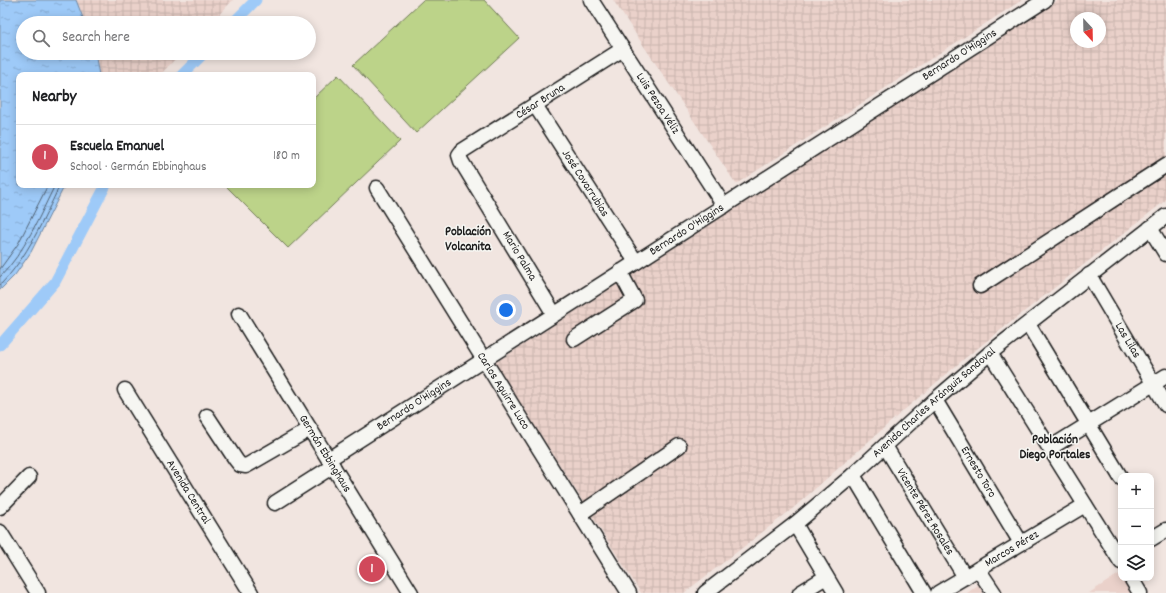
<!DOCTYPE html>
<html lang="en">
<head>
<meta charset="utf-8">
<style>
	body { margin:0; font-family:Dekko,sans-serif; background:#f6f6f6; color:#202124 }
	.controls { position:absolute; right:12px; bottom:12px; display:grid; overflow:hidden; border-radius:8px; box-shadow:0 2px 10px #0003 }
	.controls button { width:36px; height:36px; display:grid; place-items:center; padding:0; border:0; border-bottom:1px solid #e0e0e0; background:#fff; color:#202124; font:20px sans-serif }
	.compass { position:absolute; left:1070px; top:12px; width:36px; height:36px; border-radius:50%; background:#fff; box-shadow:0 2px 10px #0003; rotate:158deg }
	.you { position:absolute; left:506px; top:310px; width:14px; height:14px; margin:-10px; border:3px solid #fff; border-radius:50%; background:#1a73e8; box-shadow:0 0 0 6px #1a73e833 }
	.badge { display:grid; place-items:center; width:26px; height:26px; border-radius:50%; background:#d1495b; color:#fff; font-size:13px; font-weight:700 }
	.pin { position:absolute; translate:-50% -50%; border:2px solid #fff; box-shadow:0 1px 4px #0006 }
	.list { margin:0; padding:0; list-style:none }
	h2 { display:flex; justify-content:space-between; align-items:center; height:52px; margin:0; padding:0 16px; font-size:17px }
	h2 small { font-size:13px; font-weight:400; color:#757577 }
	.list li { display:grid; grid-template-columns:26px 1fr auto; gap:12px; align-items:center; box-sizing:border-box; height:64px; padding:0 16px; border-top:1px solid #e0e0e0 }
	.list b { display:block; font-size:15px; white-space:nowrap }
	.list p { margin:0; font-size:13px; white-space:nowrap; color:#757577 }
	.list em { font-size:13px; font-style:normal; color:#757577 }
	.icon { flex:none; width:22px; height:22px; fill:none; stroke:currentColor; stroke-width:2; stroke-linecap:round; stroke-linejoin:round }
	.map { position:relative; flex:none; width:1166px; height:593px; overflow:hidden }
	.search { position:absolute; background:#fff; box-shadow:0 2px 10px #0003; left:16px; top:16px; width:300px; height:44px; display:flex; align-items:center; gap:10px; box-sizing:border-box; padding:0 14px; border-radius:22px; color:#757577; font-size:15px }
	.panel { position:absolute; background:#fff; box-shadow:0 2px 10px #0003; left:16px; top:72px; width:300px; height:116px; border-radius:8px }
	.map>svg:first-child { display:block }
</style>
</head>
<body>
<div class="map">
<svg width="1166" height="593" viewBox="0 0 1166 593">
	<defs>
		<pattern id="industrial-grid" width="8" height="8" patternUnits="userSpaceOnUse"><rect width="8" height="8" fill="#ead1ca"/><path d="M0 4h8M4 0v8" fill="none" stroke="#c8b3ad"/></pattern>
		<pattern id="water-ripples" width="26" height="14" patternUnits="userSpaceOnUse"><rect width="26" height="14" fill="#9ecaf8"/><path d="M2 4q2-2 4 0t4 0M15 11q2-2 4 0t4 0" fill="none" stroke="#88add4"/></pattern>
	</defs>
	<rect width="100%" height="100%" fill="#f1e5e0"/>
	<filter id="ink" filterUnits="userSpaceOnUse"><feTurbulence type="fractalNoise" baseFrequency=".025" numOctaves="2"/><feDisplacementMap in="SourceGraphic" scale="8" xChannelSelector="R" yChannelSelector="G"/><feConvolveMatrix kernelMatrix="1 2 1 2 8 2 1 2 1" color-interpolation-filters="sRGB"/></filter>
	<g filter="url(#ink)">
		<g fill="#ead1ca">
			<polygon points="1119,574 1130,593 1089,593"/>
			<polygon points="978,585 983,593 967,593"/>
		</g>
		<g fill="url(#industrial-grid)" fill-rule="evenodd">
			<polygon points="76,0 233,0 211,23 85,23"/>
			<polygon points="613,0 1022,0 736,184"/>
			<path d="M 1058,0 L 1166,0 L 1166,200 L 964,359 L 903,411 L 791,510 L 684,593 L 641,593 L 495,363 ZM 1076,18 L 1100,18 L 1100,42 L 1076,42 Z"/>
			<polygon points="95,53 181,53 160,75 99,75"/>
		</g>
		<g fill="#bcd389" stroke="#6c7852">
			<polygon points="423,0 484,0 519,38 416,133 353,65"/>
			<polygon points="338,75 400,141 288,248 225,185 313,185 313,99"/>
		</g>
		<polygon fill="url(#water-ripples)" stroke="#6a84a0" points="0,0 76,0 85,23 23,23 23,53 95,53 99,75 19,75 19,185 65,185 31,252 15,275 0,290"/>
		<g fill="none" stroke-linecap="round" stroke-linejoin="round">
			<g stroke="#506274" stroke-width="1">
				<polyline points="0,269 18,244 48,185"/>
				<path d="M 0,277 C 25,252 39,217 55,185"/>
				<path d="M 0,285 C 28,257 43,220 60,185"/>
			</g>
			<g stroke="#9ecaf8" stroke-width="11">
				<polyline points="233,23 256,0"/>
				<polyline points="182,75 204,53"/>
				<polyline points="0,345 55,282 106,185"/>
			</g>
			<g stroke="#1c1c1c" stroke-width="17">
				<g id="minor">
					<path id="s1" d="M 591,0 L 724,206"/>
					<path id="s2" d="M 535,105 L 636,262"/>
					<path id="s3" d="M 377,188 L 629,593"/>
					<polyline points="1150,228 1166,254"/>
					<path id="s4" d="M 1089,275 L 1166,405"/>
					<polyline points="980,286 1166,165"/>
					<path id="s5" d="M 239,314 L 411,593"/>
					<path id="s6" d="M 554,314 L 461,161 L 459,155 L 462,151 L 623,49"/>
					<polyline points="1028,324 1121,478"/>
					<polyline points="574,339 635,300 620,272"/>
					<polyline points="990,353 1121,562"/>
					<path id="s7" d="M 125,390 L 251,593"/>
					<path id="s8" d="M 935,400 L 1021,543"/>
					<polyline points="207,416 236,460 240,465 246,466 310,429"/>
					<path id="s9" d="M 885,446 L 965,577"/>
					<polyline points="1050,448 1166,376"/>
					<path id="s10" d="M 329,459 L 1045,0"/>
					<polyline points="853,475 924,593"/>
					<polyline points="275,503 333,466"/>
					<polyline points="0,507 29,477"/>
					<polyline points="580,514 679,446"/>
					<polyline points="795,524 836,593"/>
					<polyline points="0,532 38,593"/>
					<polyline points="1151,539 1166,530"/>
					<polyline points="978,569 994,593"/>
					<polyline points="1131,578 1140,593"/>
					<path id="s11" d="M 705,593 L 795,524 L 853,475 L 935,400 L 990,353 L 1166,216"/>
					<polyline points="800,593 826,577"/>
					<path id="s12" d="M 938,593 L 1085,505"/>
				</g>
			</g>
			<use href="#minor" stroke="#f6f6f2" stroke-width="14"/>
		</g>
	</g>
	<g text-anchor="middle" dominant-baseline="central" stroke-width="3" stroke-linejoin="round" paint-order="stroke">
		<g font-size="12" fill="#1c1c1c" stroke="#f6f6f2">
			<text stroke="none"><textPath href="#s10" startOffset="749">Bernardo O'Higgins</textPath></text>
			<text stroke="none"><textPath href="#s6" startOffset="283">César Bruna</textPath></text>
			<text stroke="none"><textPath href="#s1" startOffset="123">Luis Pezoa Véliz</textPath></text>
			<text stroke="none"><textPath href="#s2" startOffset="93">José Covarrubias</textPath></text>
			<text stroke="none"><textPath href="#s10" startOffset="425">Bernardo O'Higgins</textPath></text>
			<text transform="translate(519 256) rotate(59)">Mario Palma</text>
			<text stroke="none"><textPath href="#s4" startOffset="76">Las Lilas</textPath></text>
			<text stroke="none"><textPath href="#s3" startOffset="239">Carlos Aguirre Luco</textPath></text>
			<text stroke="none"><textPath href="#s11" startOffset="298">Avenida Charles Aránguiz Sandoval</textPath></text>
			<text stroke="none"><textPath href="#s10" startOffset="101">Bernardo O'Higgins</textPath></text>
			<text stroke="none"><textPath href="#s5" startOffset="164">Germán Ebbinghaus</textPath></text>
			<text stroke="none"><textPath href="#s8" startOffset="84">Ernesto Toro</textPath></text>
			<text stroke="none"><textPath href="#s7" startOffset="120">Avenida Central</textPath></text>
			<text stroke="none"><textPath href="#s9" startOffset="77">Vicente Pérez Rosales</textPath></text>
			<text stroke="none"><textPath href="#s12" startOffset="86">Marcos Pérez</textPath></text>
		</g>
		<g font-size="13" font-weight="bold" fill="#1c1c1c" stroke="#f6f6f2">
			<text x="468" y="232">Población<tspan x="468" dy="15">Volcanita</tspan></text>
			<text x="1055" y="440">Población<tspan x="1055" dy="15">Diego Portales</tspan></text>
		</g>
	</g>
</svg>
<div class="controls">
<button>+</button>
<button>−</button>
<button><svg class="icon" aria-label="layers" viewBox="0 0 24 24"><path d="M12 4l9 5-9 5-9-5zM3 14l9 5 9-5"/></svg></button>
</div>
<svg class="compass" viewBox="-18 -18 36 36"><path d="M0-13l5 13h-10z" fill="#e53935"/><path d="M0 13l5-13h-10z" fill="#757577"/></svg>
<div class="you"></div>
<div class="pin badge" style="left:372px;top:569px">1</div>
<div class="search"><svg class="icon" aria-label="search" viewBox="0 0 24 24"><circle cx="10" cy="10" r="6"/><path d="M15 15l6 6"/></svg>Search here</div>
<section class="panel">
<h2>Nearby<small></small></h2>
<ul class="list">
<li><span class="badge">1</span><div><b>Escuela Emanuel</b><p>School · Germán Ebbinghaus</p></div><em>180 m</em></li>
</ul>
</section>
</div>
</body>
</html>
